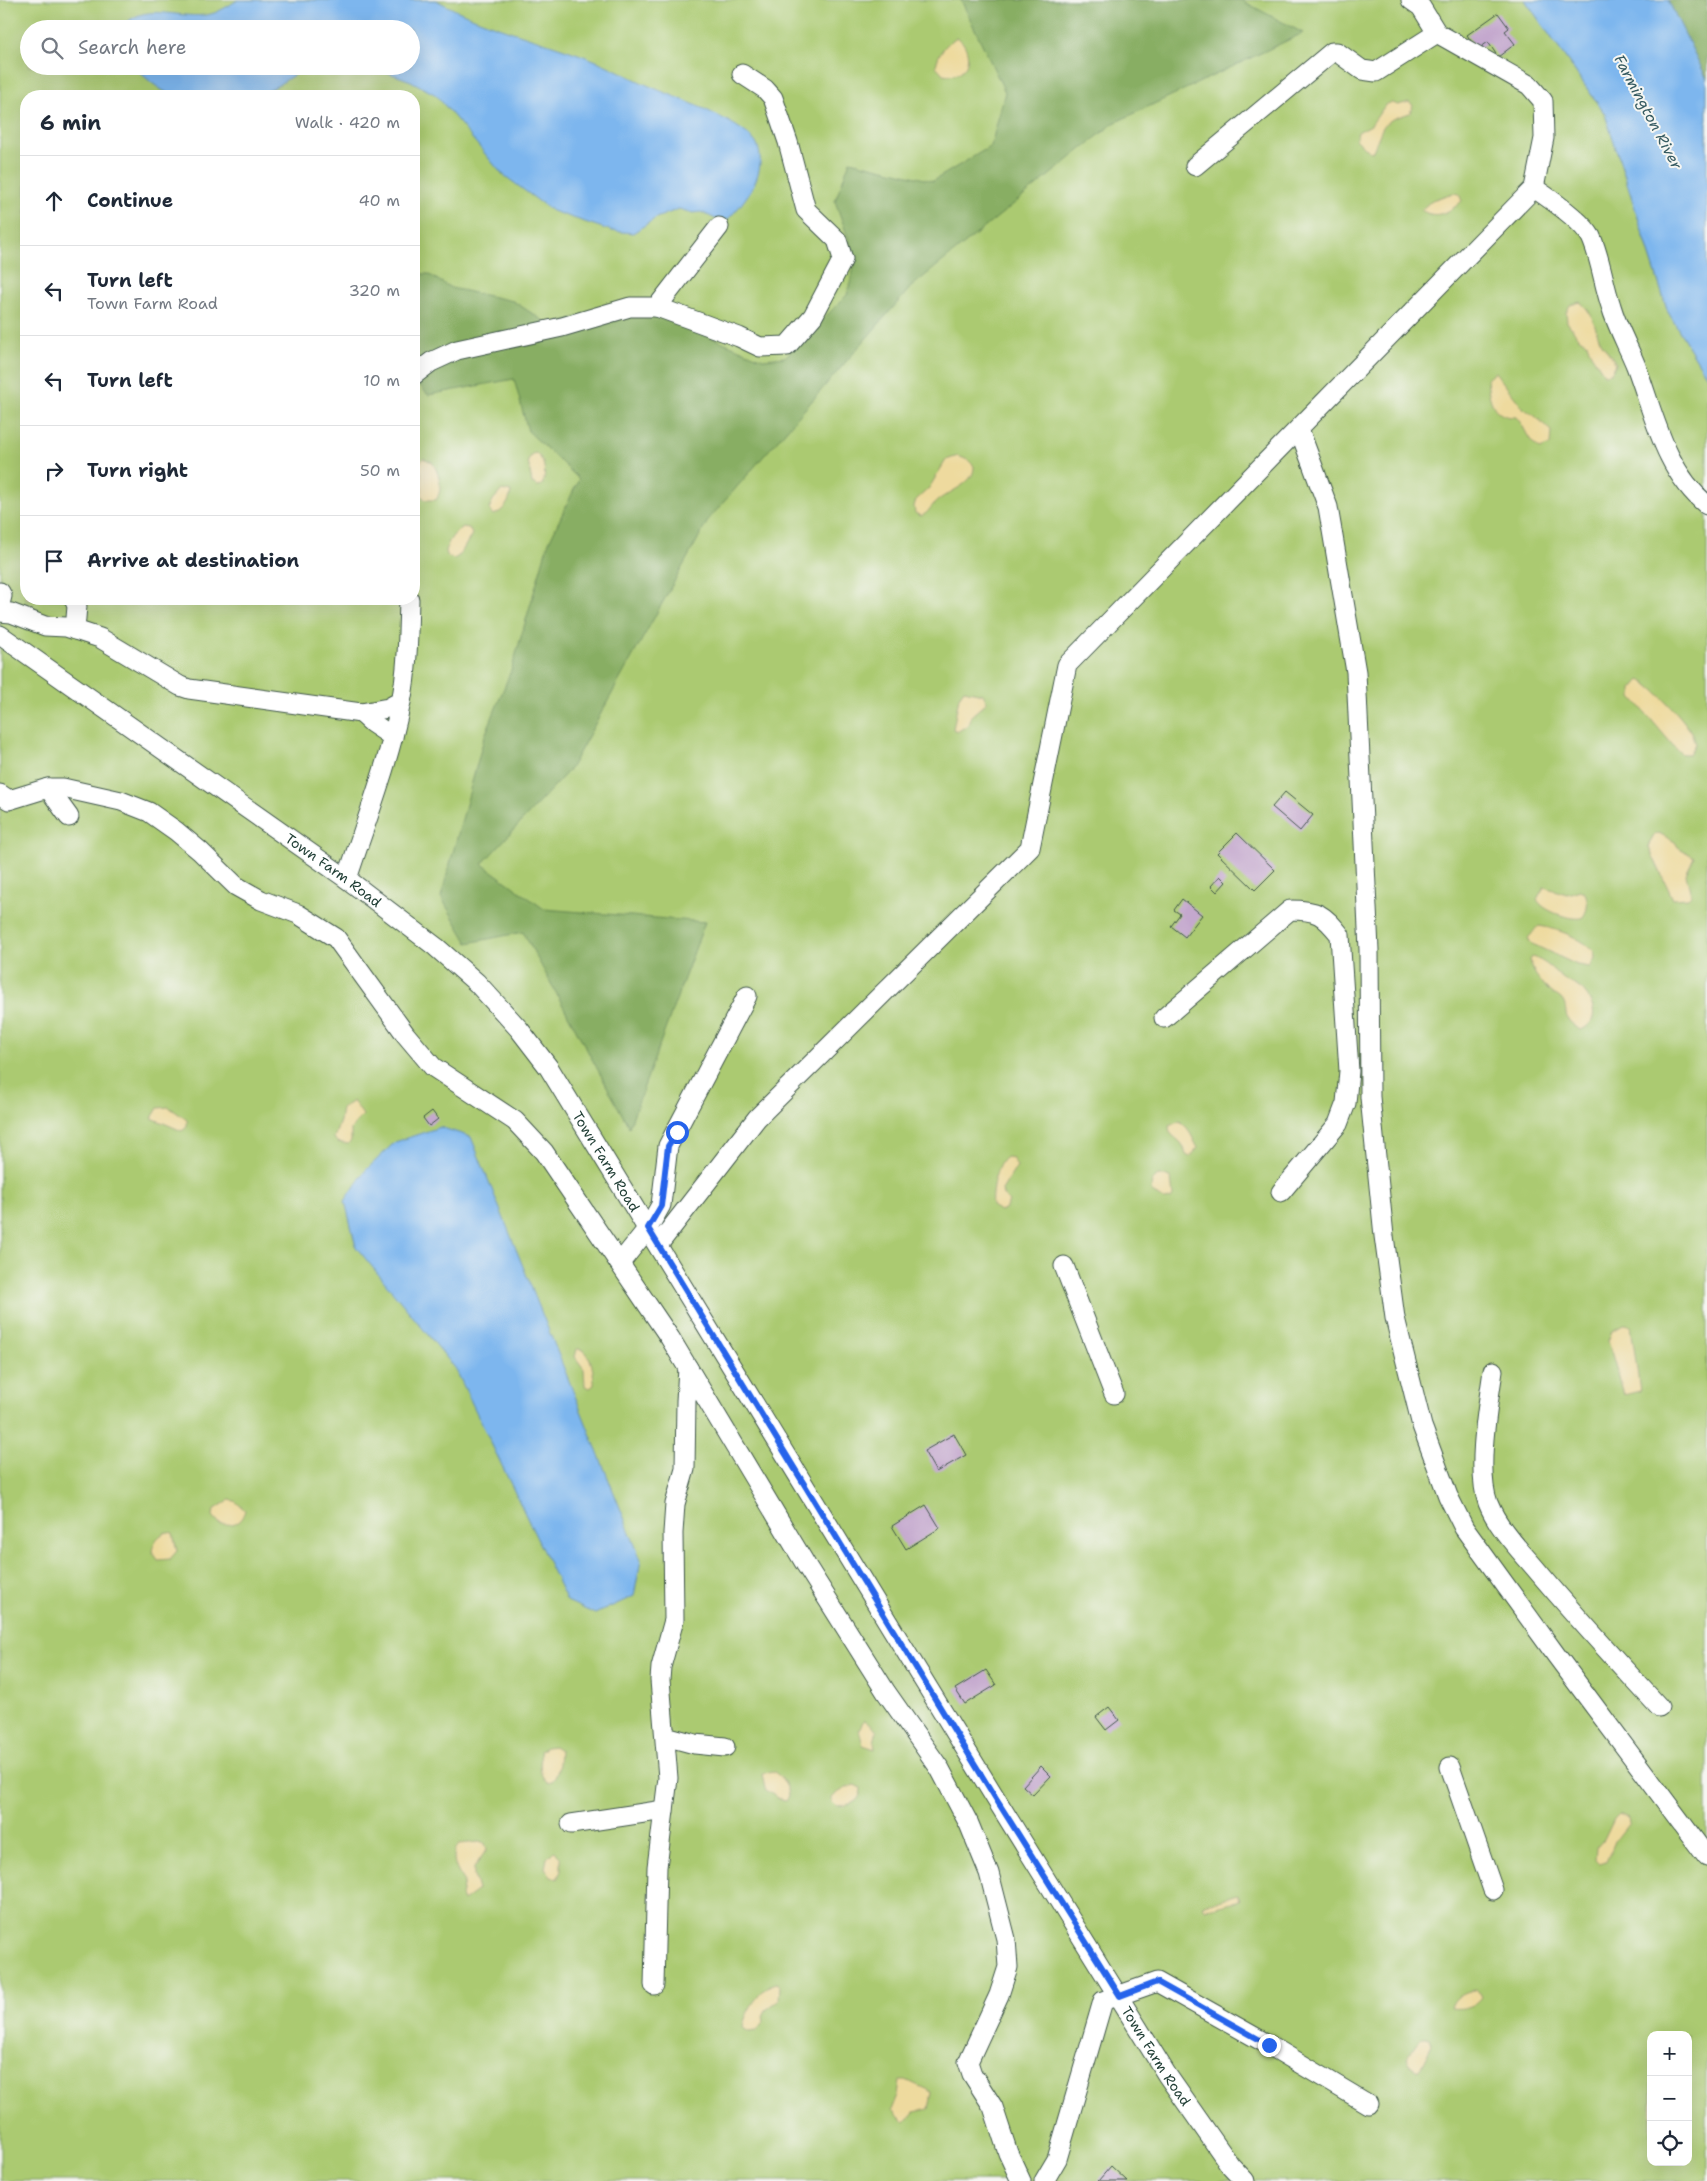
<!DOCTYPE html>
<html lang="en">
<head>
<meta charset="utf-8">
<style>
	body { margin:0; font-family:"Shantell Sans",sans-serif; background:#f6f6f7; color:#1f2937 }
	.controls { position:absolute; right:15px; bottom:15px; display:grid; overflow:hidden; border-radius:10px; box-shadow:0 5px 20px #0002 }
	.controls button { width:45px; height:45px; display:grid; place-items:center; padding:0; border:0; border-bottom:1px solid #e0e1e3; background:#fff; color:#1f2937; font:25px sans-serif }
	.stop { position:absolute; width:15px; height:15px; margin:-11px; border:4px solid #2563eb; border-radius:50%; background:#fff }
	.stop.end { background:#2563eb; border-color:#fff; box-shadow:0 1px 5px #0008 }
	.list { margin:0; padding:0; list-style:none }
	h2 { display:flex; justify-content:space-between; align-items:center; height:65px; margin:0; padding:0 20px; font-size:21px }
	h2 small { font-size:16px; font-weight:400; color:#747a83 }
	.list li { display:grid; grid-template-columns:32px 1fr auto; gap:15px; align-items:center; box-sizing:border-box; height:90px; padding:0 20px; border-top:1px solid #e0e1e3 }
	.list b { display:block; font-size:19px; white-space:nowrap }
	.list p { margin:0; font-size:16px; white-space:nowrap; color:#747a83 }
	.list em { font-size:16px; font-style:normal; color:#747a83 }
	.icon { flex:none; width:28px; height:28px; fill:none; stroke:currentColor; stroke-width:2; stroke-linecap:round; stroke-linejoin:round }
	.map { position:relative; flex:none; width:1707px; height:2181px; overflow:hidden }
	.search { position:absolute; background:#fff; box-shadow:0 5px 20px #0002; left:20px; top:20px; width:400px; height:55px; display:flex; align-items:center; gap:12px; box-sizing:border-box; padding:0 18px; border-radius:28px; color:#747a83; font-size:19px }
	.panel { position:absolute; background:#fff; box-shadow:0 5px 20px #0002; left:20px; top:90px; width:400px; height:515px; border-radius:20px }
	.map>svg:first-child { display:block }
</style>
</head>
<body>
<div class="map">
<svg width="1707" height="2181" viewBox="0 0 1707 2181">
	<rect width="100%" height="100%" fill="#f6f6f2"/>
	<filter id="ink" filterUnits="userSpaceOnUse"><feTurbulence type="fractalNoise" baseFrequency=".02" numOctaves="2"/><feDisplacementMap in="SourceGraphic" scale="10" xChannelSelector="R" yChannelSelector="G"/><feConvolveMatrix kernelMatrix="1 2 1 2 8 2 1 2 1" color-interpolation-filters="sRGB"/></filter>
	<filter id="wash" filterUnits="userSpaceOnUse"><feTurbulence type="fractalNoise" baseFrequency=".0096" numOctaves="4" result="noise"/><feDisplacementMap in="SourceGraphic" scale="20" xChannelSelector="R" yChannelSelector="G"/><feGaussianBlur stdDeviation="1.12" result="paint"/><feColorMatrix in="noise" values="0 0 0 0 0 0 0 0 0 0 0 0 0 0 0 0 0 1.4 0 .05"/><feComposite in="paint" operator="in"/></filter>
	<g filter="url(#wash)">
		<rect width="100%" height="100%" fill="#f3dbbd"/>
		<path fill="#abca71" stroke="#658452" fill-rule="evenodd" d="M 0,0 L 1525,0 L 1605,114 L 1668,312 L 1707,377 L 1707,2181 L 0,2181 ZM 29,29 L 411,29 L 411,66 L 29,66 ZM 26,96 L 414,96 L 414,599 L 26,599 ZM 1651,2035 L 1688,2035 L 1688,2162 L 1651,2162 Z"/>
		<g fill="#88ae63" stroke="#54764c">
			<polygon points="961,0 1241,0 1303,33 1114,123 911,287 709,519 570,769 482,864 544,909 705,922 629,1127 523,932 468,943 441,897 484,738 512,668 548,544 579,479 528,431 514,379 428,395 414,379 414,274 428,274 451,288 513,301 550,325 614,306 668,319 763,359 785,357 847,295 856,260 835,201 850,161 933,181 991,146 1005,92"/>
			<polygon points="1668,0 1707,0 1707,79"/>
		</g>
		<g fill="#eeda9e" stroke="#868c69">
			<path d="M 957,37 C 975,50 970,80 943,74 L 936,66 C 938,52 946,44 957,37 Z"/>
			<path d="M 1409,102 L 1413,105 L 1410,113 C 1379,123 1385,123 1373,151 L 1369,152 L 1356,139 L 1358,132 L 1371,125 L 1386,104 L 1392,103 L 1398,105 Z"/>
			<path d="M 1453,193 L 1459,194 L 1462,201 C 1450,212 1436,220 1421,210 L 1432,200 Z"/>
			<path d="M 1580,302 C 1594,313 1594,326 1600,340 C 1604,349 1612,355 1616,364 L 1611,373 L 1604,374 L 1591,354 L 1587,343 L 1578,337 L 1567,322 L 1566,312 L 1570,305 Z"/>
			<path d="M 1495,372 L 1523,408 L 1535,416 L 1551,431 L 1550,445 L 1540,449 C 1525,438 1528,431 1516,417 C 1492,418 1489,399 1487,379 Z"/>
			<path d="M 536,453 C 545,460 547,475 542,485 L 538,486 L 532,483 L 528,461 L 532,454 Z"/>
			<path d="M 958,456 L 968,460 L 974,466 C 975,485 947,491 935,503 C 929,508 929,513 921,516 L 915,513 L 914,506 L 916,500 L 929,488 L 946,460 Z"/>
			<path d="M 423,458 L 432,462 C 439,473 444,488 436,500 L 425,500 L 421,495 C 423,487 420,480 421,472 L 416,466 Z"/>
			<path d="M 502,490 L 511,492 C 509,504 504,510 494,515 L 489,509 L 493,500 Z"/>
			<path d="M 463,527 L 469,528 L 472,534 L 460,555 L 454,559 L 448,557 L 446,552 C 447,541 454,533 463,527 Z"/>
			<path d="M 1640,680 C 1651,684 1680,715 1687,726 C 1692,732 1693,737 1695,744 L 1689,754 L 1682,754 L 1676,749 L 1632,697 L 1632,689 Z"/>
			<polygon points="964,690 983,694 987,702 971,716 968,725 957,732 953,729 959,697"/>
			<polygon points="1659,833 1675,842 1678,847 1694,857 1686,874 1691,895 1688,898 1673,899 1648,846 1655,834"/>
			<path d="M 1544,887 L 1567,894 L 1580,890 L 1585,893 C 1589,902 1588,911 1582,918 C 1570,920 1542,911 1537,899 Z"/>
			<path d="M 1539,926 C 1558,929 1580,937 1594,951 L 1595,958 L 1590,967 L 1577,965 L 1530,943 L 1528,938 Z"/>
			<path d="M 1532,957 C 1545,961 1551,968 1561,977 C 1566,982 1575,984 1581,989 C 1594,1001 1601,1022 1581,1030 C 1558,1017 1571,1010 1561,999 C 1557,995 1551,994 1548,990 C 1539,979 1533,975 1530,960 Z"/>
			<polygon points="353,1101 363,1115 351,1129 351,1141 348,1144 337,1142 334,1138 340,1121 342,1108"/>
			<polygon points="169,1107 187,1120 187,1127 182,1131 152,1118 158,1108"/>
			<path d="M 1180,1121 L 1188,1129 L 1198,1148 L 1190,1157 L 1186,1155 C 1185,1152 1184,1146 1181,1143 C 1176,1137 1169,1136 1169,1126 Z"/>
			<path d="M 1007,1157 L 1012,1158 L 1017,1166 L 1002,1190 L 1003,1195 L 1009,1202 L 1005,1209 L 1000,1211 L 992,1206 C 990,1195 996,1161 1007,1157 Z"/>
			<polygon points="1158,1176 1165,1176 1171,1179 1173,1196 1171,1199 1164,1200 1151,1191 1152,1181"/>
			<polygon points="1625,1324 1631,1326 1640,1391 1624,1395 1608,1341 1612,1331"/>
			<path d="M 577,1349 C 591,1348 593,1370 594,1381 L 594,1385 L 590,1388 L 585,1386 L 584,1369 L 575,1357 Z"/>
			<path d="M 229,1500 L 235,1501 L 245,1510 C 241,1524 234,1525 220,1524 L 213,1516 L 214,1510 Z"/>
			<path d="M 166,1532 L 173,1533 L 177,1551 L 170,1559 L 158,1560 L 152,1551 C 154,1541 157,1537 166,1532 Z"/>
			<polygon points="864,1720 877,1731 874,1742 875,1749 863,1745 859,1729"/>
			<path d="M 554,1746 L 560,1750 C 559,1760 560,1778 549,1783 C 536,1775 542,1763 540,1751 L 546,1747 Z"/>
			<path d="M 772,1771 C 780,1774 789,1787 789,1796 L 786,1800 L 777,1798 L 765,1789 L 762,1774 Z"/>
			<path d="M 856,1785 L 861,1788 C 861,1804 848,1805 836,1806 L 832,1802 L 832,1798 C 836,1793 848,1786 856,1785 Z"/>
			<polygon points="1619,1814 1628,1818 1629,1823 1615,1841 1607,1861 1599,1863 1596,1860 1597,1848 1604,1840 1614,1819"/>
			<path d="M 479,1842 L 485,1844 L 487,1849 L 474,1868 L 474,1876 L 478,1890 L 463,1901 L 461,1896 L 464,1882 C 456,1870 449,1857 459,1844 Z"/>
			<polygon points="554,1851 561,1858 561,1871 557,1879 551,1876 545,1868 547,1858"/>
			<polygon points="1238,1894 1240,1900 1205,1909 1203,1905"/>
			<path d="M 776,1983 L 780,1986 L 779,2000 L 766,2010 L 763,2016 L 764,2021 L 757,2031 L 749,2032 L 743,2028 C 743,2015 762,1985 776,1983 Z"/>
			<path d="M 1475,1990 L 1479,1993 L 1481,1997 C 1475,2006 1462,2010 1451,2008 C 1453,1997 1465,1991 1475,1990 Z"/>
			<polygon points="1422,2037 1430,2039 1432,2045 1419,2071 1409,2065 1406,2058"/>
			<polygon points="900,2080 906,2080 932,2092 929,2109 914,2112 905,2123 892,2110 898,2095"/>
		</g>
		<g fill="#7db6ee" stroke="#4e7a91">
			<path d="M 238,0 L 436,0 C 484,27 538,38 589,58 C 613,67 636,81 661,91 C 683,100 750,125 758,147 C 768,175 742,206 724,223 L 701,212 L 693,213 L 679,209 L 656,218 L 633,233 L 612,231 L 552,211 L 501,173 L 436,95 L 411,81 L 370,66 L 411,66 L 411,29 L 121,29 C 142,0 176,19 206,15 C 217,14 229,5 238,0 Z"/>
			<polygon points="1525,0 1668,0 1707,79 1707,377 1668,312 1605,114"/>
			<path d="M 133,66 L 313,66 C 295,72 282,84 266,92 C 256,97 184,99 174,96 C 158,90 145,77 133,66 Z"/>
			<polygon points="440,1127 471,1137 641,1560 634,1596 595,1614 567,1601 455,1368 356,1247 345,1201 365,1171 395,1142"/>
		</g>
		<g id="blocks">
			<g fill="#c4a8ce">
				<polygon points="1498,13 1509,28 1505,31 1515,44 1498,57 1488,42 1477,50 1467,35"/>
				<polygon points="1285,792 1313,815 1300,831 1272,807"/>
				<polygon points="1237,833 1275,870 1255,890 1217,853"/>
				<polygon points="1220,876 1226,882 1217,892 1211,886"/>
				<polygon points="1182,899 1202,915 1185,937 1171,926 1180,914 1174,910"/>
				<polygon points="432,1111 438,1119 429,1126 423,1118"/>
				<polygon points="954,1434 966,1455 936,1472 924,1451"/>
				<polygon points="926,1505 940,1528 906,1549 892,1526"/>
				<polygon points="986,1670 996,1685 965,1704 955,1689"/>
				<polygon points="1109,1707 1119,1720 1106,1730 1096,1717"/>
				<polygon points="1041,1766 1051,1776 1033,1795 1023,1786"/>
				<polygon points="1111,2166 1127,2181 1098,2181"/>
			</g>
		</g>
	</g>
	<g filter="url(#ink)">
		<use href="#blocks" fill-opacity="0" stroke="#3f5549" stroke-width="1"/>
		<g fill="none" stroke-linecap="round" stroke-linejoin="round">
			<g stroke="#3f5549" stroke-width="21">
				<g id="minor">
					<polyline points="1195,166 1332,52 1337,52 1362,70 1376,72 1437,33 1421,7 1411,0"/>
					<path d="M 1534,188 C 1549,198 1582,221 1591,237 C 1600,256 1604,286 1611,306 C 1617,327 1628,346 1636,366 C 1654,414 1665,471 1707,505"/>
					<polyline points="719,227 657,307 739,337 760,347 787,346 813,316 843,259 837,240 806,210 788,142 773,98 765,89 742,74"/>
					<polyline points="414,375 431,362 457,350 562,327 630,307 657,307"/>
					<polyline points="1299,429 1328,507 1356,672 1369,950 1370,1097 1384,1236 1395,1318 1422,1426 1448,1496 1464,1528 1556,1655 1707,1857"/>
					<polyline points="0,592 2,596 0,604"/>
					<polyline points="74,599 77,606 75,630"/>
					<polyline points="0,612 11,613 45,626 66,627 100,638 180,686 189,689 361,713"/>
					<path id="s1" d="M 0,635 L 347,879 L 436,947 L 477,983 L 519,1029 L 549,1068 L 996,1799 L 1167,2075 L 1230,2165 L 1245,2181"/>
					<polyline points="393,737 372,723 361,713 388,708 401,701"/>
					<polyline points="48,788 69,817"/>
					<polyline points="0,794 9,800 48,788 63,788 121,801 149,812 176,831 200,851 236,886 261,900 298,914 336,938 406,1035 433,1067 515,1121 544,1152 670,1338 806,1565 886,1692 940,1769 969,1824 989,1873 1006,1939 1008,1967 999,1995 968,2062 972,2074 993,2107 1008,2153 1021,2181"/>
					<path d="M 347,879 C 366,821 389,762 401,702 C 408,668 408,633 409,599"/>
					<path d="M 1164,1018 L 1290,910 C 1318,910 1323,914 1340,935 L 1349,1071 L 1346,1103 L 1338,1124 L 1281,1192"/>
					<polyline points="658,1245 757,1118 1030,848 1067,665 1534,188 1544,138 1543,101 1529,85 1437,33"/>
					<polyline points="620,1263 648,1228 661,1205 668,1146 747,996"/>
					<polyline points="1064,1266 1114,1394"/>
					<path d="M 1493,1371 C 1488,1405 1476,1471 1488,1503 C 1498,1528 1518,1548 1535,1568 C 1575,1616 1617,1661 1659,1707"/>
					<polyline points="665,1736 695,1744 725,1747"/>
					<polyline points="1450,1767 1493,1890"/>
					<polyline points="571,1824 664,1810"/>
					<polyline points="654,1985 657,1867 668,1778 660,1680 661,1667 674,1620 673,1533 675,1504 685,1469 686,1401 688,1368"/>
					<polyline points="1044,2181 1057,2159 1103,2001 1157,1982 1269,2045 1368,2104"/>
				</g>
			</g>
			<use href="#minor" stroke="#fff" stroke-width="19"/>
		</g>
	</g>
	<g fill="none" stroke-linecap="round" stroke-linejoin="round" filter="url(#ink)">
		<polyline stroke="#2563eb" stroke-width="6" points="677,1132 668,1146 661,1206 648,1228 996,1799 1120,1996 1157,1982 1269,2045"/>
	</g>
	<g text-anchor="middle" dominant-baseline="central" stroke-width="4" stroke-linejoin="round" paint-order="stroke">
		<g font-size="14" fill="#1f3d34" stroke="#f6f6f2">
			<text stroke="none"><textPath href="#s1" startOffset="408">Town Farm Road</textPath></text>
			<text stroke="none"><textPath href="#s1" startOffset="812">Town Farm Road</textPath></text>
			<text stroke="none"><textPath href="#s1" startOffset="1862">Town Farm Road</textPath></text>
		</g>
		<g font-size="15" font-style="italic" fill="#365b62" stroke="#f6f6f2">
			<text transform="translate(1648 112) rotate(62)">Farmington River</text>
		</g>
	</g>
</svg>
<div class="controls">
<button>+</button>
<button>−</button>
<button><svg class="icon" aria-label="locate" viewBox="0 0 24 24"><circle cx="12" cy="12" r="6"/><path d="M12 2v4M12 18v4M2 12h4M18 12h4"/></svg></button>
</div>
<div class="stop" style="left:677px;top:1132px"></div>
<div class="stop end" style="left:1269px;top:2045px"></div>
<div class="search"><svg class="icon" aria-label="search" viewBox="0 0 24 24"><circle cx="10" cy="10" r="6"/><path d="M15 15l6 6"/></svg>Search here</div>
<section class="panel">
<h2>6 min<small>Walk · 420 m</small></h2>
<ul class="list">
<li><svg class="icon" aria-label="ahead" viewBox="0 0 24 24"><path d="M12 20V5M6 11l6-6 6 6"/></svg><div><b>Continue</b></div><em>40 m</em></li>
<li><svg class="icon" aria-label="left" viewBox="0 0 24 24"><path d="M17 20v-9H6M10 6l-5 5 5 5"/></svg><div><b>Turn left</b><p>Town Farm Road</p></div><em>320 m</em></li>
<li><svg class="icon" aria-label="left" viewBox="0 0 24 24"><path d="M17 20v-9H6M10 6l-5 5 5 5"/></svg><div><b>Turn left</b></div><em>10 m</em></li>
<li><svg class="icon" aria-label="right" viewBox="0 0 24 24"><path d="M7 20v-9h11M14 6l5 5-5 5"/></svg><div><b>Turn right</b></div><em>50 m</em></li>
<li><svg class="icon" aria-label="arrive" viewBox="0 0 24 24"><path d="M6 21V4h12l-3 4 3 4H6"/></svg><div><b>Arrive at destination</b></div></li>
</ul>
</section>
</div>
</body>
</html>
